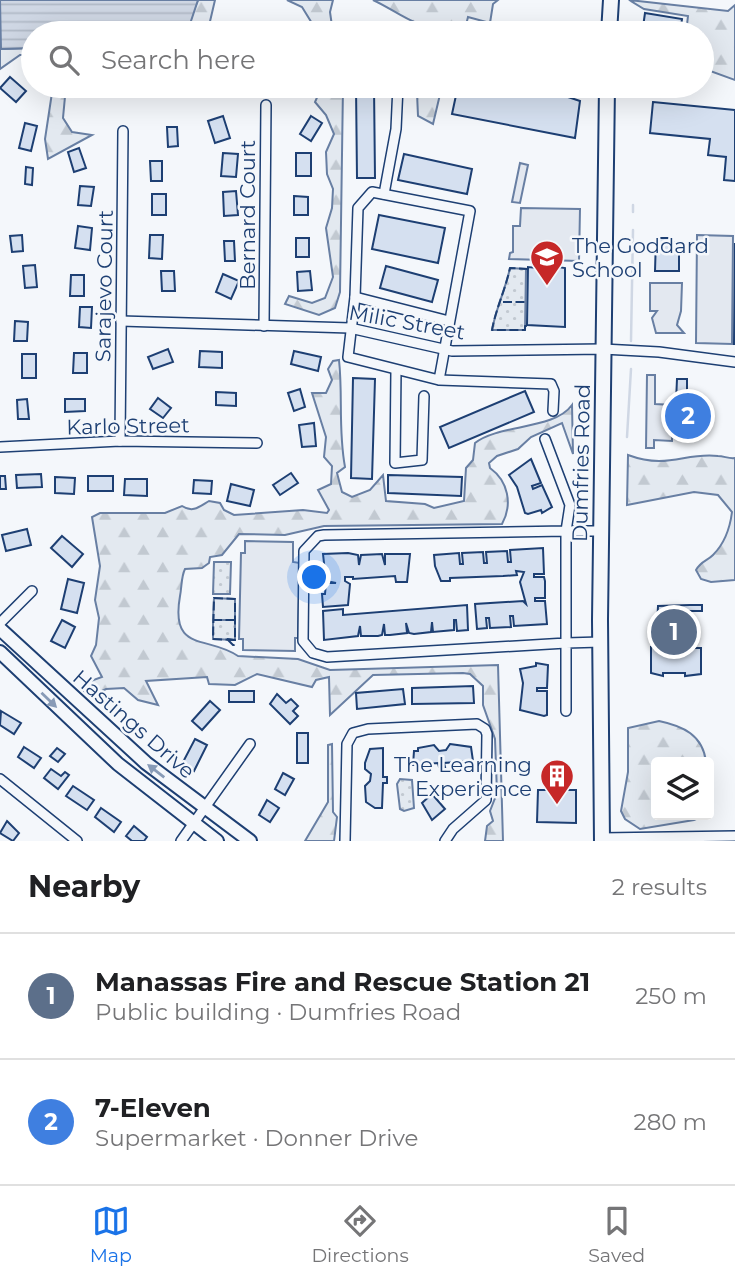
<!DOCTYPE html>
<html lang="en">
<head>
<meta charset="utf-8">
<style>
	body { margin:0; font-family:Montserrat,sans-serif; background:#f6f6f6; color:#202124 }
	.controls { position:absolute; right:21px; bottom:21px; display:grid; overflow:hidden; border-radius:7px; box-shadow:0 7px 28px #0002 }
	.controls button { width:63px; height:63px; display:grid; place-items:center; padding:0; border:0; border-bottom:2px solid #e0e0e0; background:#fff; color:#202124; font:35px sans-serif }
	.you { position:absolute; left:315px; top:578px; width:24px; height:24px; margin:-18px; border:5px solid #fff; border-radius:50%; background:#1a73e8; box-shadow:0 0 0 10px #1a73e833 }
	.badge { display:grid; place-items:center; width:46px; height:46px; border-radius:50%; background:#1a73e8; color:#fff; font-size:23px; font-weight:700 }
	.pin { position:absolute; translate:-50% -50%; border:4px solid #fff; box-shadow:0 2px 7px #0006 }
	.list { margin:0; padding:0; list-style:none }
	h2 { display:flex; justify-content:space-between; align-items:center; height:91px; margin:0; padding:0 28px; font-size:30px }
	h2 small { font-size:23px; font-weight:400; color:#757577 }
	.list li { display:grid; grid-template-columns:46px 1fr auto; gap:21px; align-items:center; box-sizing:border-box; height:126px; padding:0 28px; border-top:2px solid #e0e0e0 }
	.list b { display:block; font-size:26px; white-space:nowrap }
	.list p { margin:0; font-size:23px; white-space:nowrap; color:#757577 }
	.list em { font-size:23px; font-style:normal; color:#757577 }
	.icon { flex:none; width:38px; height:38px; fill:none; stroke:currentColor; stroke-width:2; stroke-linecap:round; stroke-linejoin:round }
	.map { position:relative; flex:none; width:735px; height:841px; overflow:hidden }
	.search { position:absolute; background:#fff; box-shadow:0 7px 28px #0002; left:21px; right:21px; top:21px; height:77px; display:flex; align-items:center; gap:18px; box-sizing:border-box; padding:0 24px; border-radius:38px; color:#757577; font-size:26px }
	.sheet { height:343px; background:#fff }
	nav { display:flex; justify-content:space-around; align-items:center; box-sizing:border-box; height:98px; border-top:2px solid #e0e0e0; background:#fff; font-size:19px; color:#757577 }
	nav a { display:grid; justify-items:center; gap:4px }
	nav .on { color:#1a73e8 }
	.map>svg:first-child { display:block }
</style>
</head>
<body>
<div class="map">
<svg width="735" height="841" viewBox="0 0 735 841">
	<defs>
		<pattern id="grass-dots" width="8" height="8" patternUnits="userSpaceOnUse" patternTransform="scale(1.75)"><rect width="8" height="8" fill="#e3e9f0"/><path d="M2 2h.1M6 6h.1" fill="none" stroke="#c2c9d1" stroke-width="1.8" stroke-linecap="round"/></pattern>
		<pattern id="forest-firs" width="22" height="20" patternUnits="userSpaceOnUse" patternTransform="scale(1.75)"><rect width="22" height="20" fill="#e3e9f0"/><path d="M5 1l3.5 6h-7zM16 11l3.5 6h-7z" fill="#c2c9d1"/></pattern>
		<pattern id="water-rules" width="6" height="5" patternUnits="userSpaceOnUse" patternTransform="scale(1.75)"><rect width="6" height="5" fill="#cfd7e4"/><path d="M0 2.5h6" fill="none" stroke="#b1bac7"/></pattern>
	</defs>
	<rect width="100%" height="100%" fill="#f4f7fb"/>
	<g fill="url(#grass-dots)" stroke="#687fa3" stroke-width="2">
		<path d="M 510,268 L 526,269 L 525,330 L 492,330 C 496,308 505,291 510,268 Z"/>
		<polygon points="214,562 231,562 230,594 213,594"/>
		<polygon points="213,620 235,620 235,640 213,639"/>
		<polygon points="412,780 414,808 404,811 400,809 397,784 400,779"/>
	</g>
	<g fill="url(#forest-firs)" stroke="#687fa3" stroke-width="2">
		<polygon points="198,0 215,0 208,30 205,33 179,33 185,31"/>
		<polygon points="287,0 333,0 330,12 333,33 318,33 302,7"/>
		<path d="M 373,0 L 498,0 L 493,4 L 490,23 L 468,17 L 464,33 L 442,33 L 441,27 C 414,28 399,12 373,0 Z"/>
		<polygon points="629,0 728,11 735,5 735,80 702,68 702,33 686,33 688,16 644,9"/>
		<polygon points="33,48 33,55 20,55 0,69 0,49"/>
		<polygon points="53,86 66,86 63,118 72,132 92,135 48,159 45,139"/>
		<polygon points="322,86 343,86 340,292 335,308 319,315 285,304 289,296 312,303 325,298 333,277 326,228 332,208 333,189 327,174 326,152 334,134 326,115 315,102"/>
		<polygon points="433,86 442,86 433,124 418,116 417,93 432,93"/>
		<path d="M 339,360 C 343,396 338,430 345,467 L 337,473 L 342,492 L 352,497 L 370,490 L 383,475 L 386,501 L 425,504 L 434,508 L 464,501 L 466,468 L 473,460 L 475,443 C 499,424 554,430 572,405 L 573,454 L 562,423 L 531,437 L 518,449 L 497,456 L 489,463 L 490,468 C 508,481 513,504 502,524 L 324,526 L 285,535 L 239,534 L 222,555 L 210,557 L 209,563 L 202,568 L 185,569 C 181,577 182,586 180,596 C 170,653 207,635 238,656 L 298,659 L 330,670 L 498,665 L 503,841 L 485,841 L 487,826 L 493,821 L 490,811 L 497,793 L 495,739 L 483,705 L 483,686 L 470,674 L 463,673 L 373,675 L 330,715 L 329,677 L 316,680 L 312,687 L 257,674 L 235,685 L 209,684 L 207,677 L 146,681 L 158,705 L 138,700 L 124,688 L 106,689 L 94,695 L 84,691 L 85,683 L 102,677 L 91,656 L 96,645 L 99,618 L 95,600 L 100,566 L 92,517 L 100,513 L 165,513 L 182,506 C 193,513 199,507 209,501 L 220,503 L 224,510 L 234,515 L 303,510 L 327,513 L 329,510 L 318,490 L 331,484 L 332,466 L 324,457 L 326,437 L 312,393 L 326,393 L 332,380 L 328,369 L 333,361 Z"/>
		<path d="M 628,455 C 669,470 684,452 718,456 C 724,456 729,459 735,458 L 735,580 L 711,582 L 701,579 L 696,570 C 701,561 707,561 713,555 C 725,543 730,528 732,512 L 718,495 L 694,492 L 627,505 Z"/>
		<path d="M 659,721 C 683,726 703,735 706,762 L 656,762 L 656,815 L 705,815 L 694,820 L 640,829 L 625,819 L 621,811 L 628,772 L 628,728 Z"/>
		<polygon points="332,744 333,812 337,817 334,841 305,841 328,802 328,745"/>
	</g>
	<polygon fill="#e3e9f0" stroke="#687fa3" stroke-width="2" points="214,598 235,599 235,620 213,620"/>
	<g fill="#e3e8f0" stroke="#687fa3" stroke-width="2">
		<polygon points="520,163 528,165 520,203 512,202"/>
		<polygon points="521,208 580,209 579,261 509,259 510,253 513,252 513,226 520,226"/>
		<polygon points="697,235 733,236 732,344 696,343"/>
		<polygon points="650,283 682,283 681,311 677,325 684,333 656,333 652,318 657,311 650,311"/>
		<polygon points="647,375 655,375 655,404 673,405 672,441 654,440 654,448 646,448"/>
		<polygon points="245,541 293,542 293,562 300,563 298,638 295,638 295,651 243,650 243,639 239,639 241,553 245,553"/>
	</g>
	<polygon fill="url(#water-rules)" stroke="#687fa3" stroke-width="2" points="0,0 198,0 190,24 179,33 33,33 33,48 1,49"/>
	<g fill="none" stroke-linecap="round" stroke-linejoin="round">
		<g stroke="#cfd7e4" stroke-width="2.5">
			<polyline points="633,212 633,205"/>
			<polyline points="631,341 633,230"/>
			<polyline points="627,437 631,369"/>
		</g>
	</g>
	<g fill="#d5e0f0" stroke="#1d3f73" stroke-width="2">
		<polygon points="645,13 682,19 680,33 643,27"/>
		<polygon points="10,77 26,91 16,102 0,88"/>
		<polygon points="356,86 374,86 375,178 357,178"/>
		<polygon points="458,86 535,86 580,101 575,138 452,114"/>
		<polygon points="653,102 735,110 735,181 724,180 726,157 708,155 710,139 650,133"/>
		<polygon points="223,116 230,138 215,143 208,121"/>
		<polygon points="311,116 322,123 311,141 300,134"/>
		<polygon points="25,123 37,126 31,151 19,148"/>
		<polygon points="167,127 177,127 178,146 168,147"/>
		<polygon points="79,148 86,168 74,172 68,152"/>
		<polygon points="223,153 238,154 236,177 221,176"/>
		<rect x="296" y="153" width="15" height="23"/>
		<polygon points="404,154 472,169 467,194 398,180"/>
		<polygon points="150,161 162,161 162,181 151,181"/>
		<polygon points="26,167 33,168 32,185 25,184"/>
		<polygon points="80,186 94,187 91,206 78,205"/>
		<polygon points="236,191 238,215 224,216 223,192"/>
		<rect x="152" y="194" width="14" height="21"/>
		<polygon points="294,196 308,197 308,215 294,215"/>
		<polygon points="379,215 445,228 438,263 372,249"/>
		<polygon points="78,226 92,228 90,250 75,248"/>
		<polygon points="22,235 23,251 12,252 10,236"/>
		<polygon points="150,235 163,235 162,259 149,258"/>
		<rect x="296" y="238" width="13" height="19"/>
		<polygon points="656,238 671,238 671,242 679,242 679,271 655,271"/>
		<polygon points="224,241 234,241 235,261 225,261"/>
		<polygon points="735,243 735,344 734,344"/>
		<polygon points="537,264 565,268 565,327 527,325 528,267 537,268"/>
		<polygon points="35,265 37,287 25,288 23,266"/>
		<polygon points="386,266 438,280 432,302 380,288"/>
		<polygon points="161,271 174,271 175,291 162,291"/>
		<polygon points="310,271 312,290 298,291 297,272"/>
		<polygon points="223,274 239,281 231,299 216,292"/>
		<polygon points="71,275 84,275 84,296 70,296"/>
		<polygon points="80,307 92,307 91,328 79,327"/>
		<polygon points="15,321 28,322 27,341 14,341"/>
		<polygon points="168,349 173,362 153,369 148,357"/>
		<polygon points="200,351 222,352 222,368 199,367"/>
		<polygon points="294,351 321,357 318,371 291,364"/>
		<polygon points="74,353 87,353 87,373 73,373"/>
		<rect x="22" y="354" width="14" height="24"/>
		<polygon points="353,378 375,379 372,479 351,478"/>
		<polygon points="677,379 687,379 687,402 676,402"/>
		<polygon points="300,389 305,407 294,411 288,393"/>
		<polygon points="525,391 534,412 449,448 440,427"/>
		<polygon points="216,392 236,393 236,406 216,405"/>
		<polygon points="158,398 171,408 163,418 150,409"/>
		<polygon points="27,399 29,419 18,419 17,400"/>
		<polygon points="65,399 85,399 85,411 65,412"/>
		<polygon points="681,403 702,406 702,424 674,425 674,408"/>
		<polygon points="314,423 316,446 302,447 299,425"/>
		<polygon points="531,459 541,483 532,486 533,489 542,485 552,507 542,513 541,510 528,514 525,513 517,487 509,475"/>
		<polygon points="291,473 298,483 280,495 273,485"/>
		<polygon points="41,474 42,487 17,488 16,475"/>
		<polygon points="388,475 462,477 461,496 388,493"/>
		<polygon points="0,476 5,476 6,489 0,489"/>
		<rect x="88" y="476" width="25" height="15"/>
		<polygon points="55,477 75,478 74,494 55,493"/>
		<polygon points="125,479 147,479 147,496 124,495"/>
		<polygon points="194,480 212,481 211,494 193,493"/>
		<polygon points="231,484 254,490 250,506 227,501"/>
		<polygon points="27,529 31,545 6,551 2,535"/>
		<polygon points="62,536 83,554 72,567 51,548"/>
		<polygon points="543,548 544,574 534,574 534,577 544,577 545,581 545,598 535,598 535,601 545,601 547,624 514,626 513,616 510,616 511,627 490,628 489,618 486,618 487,628 477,629 475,604 523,601 526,604 520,582 524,572 516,571 517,575 503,576 450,578 450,581 441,581 435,566 434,555 459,553 460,564 463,564 462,553 483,552 484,563 487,563 486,552 507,551 508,562 511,562 510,550"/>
		<polygon points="348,553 358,555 359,565 361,555 382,554 385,565 385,554 410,554 407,582 396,582 395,576 353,579 353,577 345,577 345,581 350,584 348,605 323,607 322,594 325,594 326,583 336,583 326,581 323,554"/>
		<polygon points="68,579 84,583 77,613 61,609"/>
		<polygon points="467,605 468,630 457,631 456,620 454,620 454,630 433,632 432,622 431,632 414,634 409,633 406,623 407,633 390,635 385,635 384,624 382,635 378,636 361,636 360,626 358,636 324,640 323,611 343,609 343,615"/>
		<polygon points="690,605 702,605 702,611 690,611 692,648 701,648 701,674 685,676 685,673 663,673 663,676 651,673 651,647 656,647 658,606"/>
		<polygon points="62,620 75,627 65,648 51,641"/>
		<polygon points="536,663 548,665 547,688 537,688 537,691 547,691 547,715 544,716 520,710 523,683 520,669 536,666"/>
		<polygon points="473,686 474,703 412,704 412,688"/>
		<polygon points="403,689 405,704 357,709 356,693"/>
		<rect x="229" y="691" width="25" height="11"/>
		<polygon points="277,694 286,703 291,699 298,706 293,711 298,716 290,724 270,704"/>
		<polygon points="210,701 220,710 202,730 192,721"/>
		<polygon points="1,711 21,723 14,734 0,725"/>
		<rect x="297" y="733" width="11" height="30"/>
		<polygon points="195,739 207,745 194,771 182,764"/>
		<polygon points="450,744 471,747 473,761 444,763 445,767 439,767 438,763 413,765 414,751 418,751 418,748 434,745 439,751 446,750"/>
		<polygon points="24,747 41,758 34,768 18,757"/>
		<polygon points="57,748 65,754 58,762 50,756"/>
		<polygon points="383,748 383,777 387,777 387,783 383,783 382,808 375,808 366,802 365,786 370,781 371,774 365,769 365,763 370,749"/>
		<polygon points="51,769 61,776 65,772 69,775 58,789 44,778"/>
		<polygon points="283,773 294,779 285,795 275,789"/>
		<polygon points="73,786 94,800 87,810 66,796"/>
		<polygon points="538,790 576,790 576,823 537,822"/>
		<polygon points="432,794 445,809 432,820 422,803"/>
		<polygon points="267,800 279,808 270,822 259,815"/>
		<polygon points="101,808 121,822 114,832 95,817"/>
		<polygon points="7,821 19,833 13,841 0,833"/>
		<polygon points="134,826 147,837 144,841 132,841 126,836"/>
	</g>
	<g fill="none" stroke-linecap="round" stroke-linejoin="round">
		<g stroke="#1d3f73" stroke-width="12">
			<g id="street">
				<polyline points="384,194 396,129 398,86"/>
				<polyline points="355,297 449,321"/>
				<polyline points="121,321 350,328 452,351 603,349 659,352 735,362"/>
				<polyline points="264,326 266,105"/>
				<polyline points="396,370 395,463 422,460 424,396"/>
				<polyline points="439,380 470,211 372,192 358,208 355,297 348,357 439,380 551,384 554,391 553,411"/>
				<polyline points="545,439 570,505 566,531 566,643 327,657 313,653 303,641 304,551 318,536 324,535 566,531 602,531"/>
				<polyline points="120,441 123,131"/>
				<polyline points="0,447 120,441 257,443"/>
				<polyline points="0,623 32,591"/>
				<polyline points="566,711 566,643 601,642"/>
				<polyline points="0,779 77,841"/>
				<polyline points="602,838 735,836"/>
				<polyline points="181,841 250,744"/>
				<polyline points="345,841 347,744 353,733 368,729 477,724 485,729 487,734 486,800 453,829 445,841"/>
			</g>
		</g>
		<g stroke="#1d3f73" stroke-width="16">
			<g id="secondary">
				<polyline points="0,629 146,763 250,841"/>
				<polyline points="0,652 118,764 217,841"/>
			</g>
		</g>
		<g stroke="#1d3f73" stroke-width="18">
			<g id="primary">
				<polyline points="609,33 611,0"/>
				<polyline points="602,841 600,620 607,86"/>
			</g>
		</g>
		<use href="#street" stroke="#f4f7fb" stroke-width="9"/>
		<use href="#secondary" stroke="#f4f7fb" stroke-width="12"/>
		<use href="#primary" stroke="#f4f7fb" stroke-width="14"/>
		<g stroke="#1d3f73" stroke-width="2" stroke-dasharray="9 3.5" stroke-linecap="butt">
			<path d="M 528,269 L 510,268 C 505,291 496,308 492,330 L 525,330 L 525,326 L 529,326"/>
			<polyline points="503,302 527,302"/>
			<polygon points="214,598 235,599 235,640 213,639"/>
			<polyline points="213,620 235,620"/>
			<polygon points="227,639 235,640 234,645 233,645"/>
		</g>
	</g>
	<defs><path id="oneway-solid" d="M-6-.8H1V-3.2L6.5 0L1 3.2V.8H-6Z" transform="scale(1.75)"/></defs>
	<g fill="#889bb7">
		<use href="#oneway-solid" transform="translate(49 700) rotate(44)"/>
		<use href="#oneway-solid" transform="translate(156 771) rotate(-142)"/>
	</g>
	<defs>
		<g id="school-pin" transform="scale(1.75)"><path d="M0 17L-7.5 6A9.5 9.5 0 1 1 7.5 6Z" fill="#c62828" stroke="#f4f7fb"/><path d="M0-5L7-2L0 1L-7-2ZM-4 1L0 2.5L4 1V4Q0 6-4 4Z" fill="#fff"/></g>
		<g id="building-pin" transform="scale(1.75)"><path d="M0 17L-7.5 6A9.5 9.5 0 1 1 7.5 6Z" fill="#c62828" stroke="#f4f7fb"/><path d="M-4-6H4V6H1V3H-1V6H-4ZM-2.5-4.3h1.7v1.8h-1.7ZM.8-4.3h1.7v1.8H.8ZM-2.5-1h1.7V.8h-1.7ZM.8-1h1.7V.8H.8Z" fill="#fff"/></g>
	</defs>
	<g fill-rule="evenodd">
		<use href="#school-pin" x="547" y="257"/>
		<use href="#building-pin" x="557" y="776"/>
	</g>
	<g text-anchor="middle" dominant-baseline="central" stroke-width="5" stroke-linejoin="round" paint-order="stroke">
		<g font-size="21" fill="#1d3f73" stroke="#f4f7fb">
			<text transform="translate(247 215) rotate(-90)">Bernard Court</text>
			<text transform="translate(104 286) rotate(-89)">Sarajevo Court</text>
			<text transform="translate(407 322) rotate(10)">Milic Street</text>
			<text transform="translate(128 426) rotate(-1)">Karlo Street</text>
			<text transform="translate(581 463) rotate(-89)">Dumfries Road</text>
			<text transform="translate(134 724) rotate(41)">Hastings Drive</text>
		</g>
		<g font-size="21" fill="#1d3f73" stroke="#f4f7fb" text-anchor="start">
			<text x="572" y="245">The Goddard<tspan x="572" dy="24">School</tspan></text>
			<text x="532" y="764" text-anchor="end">The Learning<tspan x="532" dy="24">Experience</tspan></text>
		</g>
	</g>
</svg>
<div class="controls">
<button><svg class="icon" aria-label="layers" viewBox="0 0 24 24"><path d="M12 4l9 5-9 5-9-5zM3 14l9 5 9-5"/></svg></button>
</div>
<div class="you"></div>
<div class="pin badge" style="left:674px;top:632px;background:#5c6f8a">1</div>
<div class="pin badge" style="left:688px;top:416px;background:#3f7fe0">2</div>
<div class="search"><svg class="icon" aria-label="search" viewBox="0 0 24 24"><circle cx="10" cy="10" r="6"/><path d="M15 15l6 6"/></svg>Search here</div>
</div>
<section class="sheet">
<h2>Nearby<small>2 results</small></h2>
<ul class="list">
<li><span class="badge" style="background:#5c6f8a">1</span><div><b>Manassas Fire and Rescue Station 21</b><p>Public building · Dumfries Road</p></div><em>250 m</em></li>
<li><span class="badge" style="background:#3f7fe0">2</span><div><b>7-Eleven</b><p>Supermarket · Donner Drive</p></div><em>280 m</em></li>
</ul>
</section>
<nav>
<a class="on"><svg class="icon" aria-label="map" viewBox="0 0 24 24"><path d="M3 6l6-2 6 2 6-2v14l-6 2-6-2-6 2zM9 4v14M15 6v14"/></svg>Map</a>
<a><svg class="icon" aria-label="directions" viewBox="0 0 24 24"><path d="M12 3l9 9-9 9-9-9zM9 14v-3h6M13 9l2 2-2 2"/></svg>Directions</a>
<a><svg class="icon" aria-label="saved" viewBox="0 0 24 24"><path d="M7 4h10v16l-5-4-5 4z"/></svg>Saved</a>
</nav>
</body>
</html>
